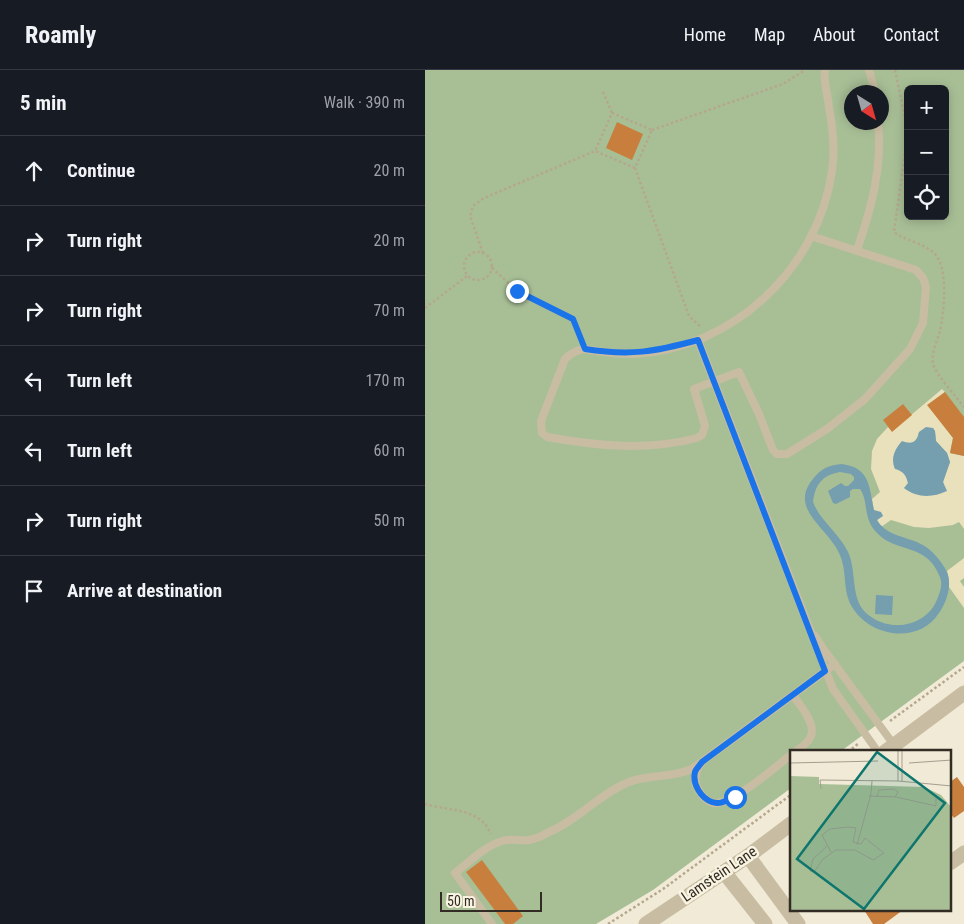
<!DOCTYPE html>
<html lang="en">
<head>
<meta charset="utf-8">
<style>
	body { margin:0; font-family:"Roboto Condensed",sans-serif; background:#20242c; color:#f1f3f6 }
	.controls { position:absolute; right:15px; top:15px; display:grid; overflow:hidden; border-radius:8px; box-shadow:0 2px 12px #0003 }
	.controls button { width:45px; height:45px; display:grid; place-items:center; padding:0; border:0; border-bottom:1px solid #363941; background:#171b24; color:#f1f3f6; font:25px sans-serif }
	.compass { position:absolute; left:419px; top:15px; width:45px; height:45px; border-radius:50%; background:#171b24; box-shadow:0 2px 12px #0003; rotate:143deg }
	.scale { position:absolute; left:15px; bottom:12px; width:102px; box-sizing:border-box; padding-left:5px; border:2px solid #332c25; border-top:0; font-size:14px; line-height:18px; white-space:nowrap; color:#332c25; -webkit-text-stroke:4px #f9f4e2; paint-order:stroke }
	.stop { position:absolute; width:15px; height:15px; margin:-11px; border:4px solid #1a73e8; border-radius:50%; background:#fff }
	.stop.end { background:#1a73e8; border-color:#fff; box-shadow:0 1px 5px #0008 }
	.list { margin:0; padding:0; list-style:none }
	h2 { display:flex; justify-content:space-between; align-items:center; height:65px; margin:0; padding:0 20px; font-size:21px }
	h2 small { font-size:16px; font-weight:400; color:#9ea1a6 }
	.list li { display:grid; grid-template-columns:32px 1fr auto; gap:15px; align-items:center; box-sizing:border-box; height:70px; padding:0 20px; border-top:1px solid #363941 }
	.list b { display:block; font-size:19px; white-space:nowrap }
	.list em { font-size:16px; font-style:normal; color:#9ea1a6 }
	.icon { flex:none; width:28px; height:28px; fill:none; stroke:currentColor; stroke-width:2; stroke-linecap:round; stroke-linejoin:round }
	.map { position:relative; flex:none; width:539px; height:854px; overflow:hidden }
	header { display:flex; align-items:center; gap:30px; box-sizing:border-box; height:70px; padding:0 25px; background:#171b24; border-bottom:1px solid #363941 }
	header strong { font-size:24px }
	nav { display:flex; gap:28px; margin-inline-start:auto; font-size:18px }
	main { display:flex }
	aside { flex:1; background:#171b24 }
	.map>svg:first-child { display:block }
</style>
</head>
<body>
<header>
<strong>Roamly</strong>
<nav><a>Home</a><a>Map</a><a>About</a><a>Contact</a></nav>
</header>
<main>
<aside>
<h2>5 min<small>Walk · 390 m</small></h2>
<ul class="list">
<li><svg class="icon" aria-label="ahead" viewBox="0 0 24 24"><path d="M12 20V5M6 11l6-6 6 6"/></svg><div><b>Continue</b></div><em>20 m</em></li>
<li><svg class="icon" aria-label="right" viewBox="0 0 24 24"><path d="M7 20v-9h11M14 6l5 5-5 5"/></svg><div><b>Turn right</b></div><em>20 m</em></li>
<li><svg class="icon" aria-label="right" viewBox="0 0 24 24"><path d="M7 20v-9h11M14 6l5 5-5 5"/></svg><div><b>Turn right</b></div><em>70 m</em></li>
<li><svg class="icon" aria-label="left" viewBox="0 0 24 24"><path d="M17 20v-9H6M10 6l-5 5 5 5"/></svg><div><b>Turn left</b></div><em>170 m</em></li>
<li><svg class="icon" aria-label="left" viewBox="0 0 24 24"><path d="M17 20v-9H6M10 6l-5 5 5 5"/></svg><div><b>Turn left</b></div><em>60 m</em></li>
<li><svg class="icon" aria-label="right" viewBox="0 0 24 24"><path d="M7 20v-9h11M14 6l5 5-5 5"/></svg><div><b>Turn right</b></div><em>50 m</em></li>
<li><svg class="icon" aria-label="arrive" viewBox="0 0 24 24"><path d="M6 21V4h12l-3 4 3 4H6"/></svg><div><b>Arrive at destination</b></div></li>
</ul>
</aside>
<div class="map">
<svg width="539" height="854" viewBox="0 0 539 854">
	<rect width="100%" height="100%" fill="#f1ead6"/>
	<path fill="#a8bf96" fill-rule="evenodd" d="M 0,0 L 539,0 L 539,591 L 416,681 L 367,682 L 366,718 L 228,820 L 171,854 L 0,854 ZM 483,19 L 520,19 L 520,146 L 483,146 ZM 427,22 L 457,22 L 457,52 L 427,52 Z"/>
	<g fill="#e9e0bc" fill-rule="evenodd">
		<path d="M 517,319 L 520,322 L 503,335 L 528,368 L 525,383 L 539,386 L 539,459 L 534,452 L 528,455 L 504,458 L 489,457 L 466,450 L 456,457 L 452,450 L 458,445 L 449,441 L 447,429 L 455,422 L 446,399 L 447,381 L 452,369 L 463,357 L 467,361 ZM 508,358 L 510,362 L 511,371 L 522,383 L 525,392 L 518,412 L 519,416 L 483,413 L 482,406 L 476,400 L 477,372 L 484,374 L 488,373 L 492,370 L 494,362 Z"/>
		<polygon points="539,488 539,508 535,511 539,517 539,538 524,517 524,509 522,501"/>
	</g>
	<g fill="#759eae" fill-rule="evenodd">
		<path d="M 501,357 L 508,358 L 510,361 L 511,371 L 522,383 L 525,392 L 518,412 L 522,421 C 507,428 492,428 479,418 L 483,413 C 481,405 478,401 470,399 C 465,388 470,379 477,371 C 487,375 492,372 494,362 Z"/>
		<path d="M 417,394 C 446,398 444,418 449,440 L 456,442 L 458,446 L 452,450 C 462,467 482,466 498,475 C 507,480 516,491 521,500 C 528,514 522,531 514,543 C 492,577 439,566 424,531 C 418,516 422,499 414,483 C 403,458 363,439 388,409 C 396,398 405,395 417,394 ZM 415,402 L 426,404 L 429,407 L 429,410 L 423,416 L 420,416 L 416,413 L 403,421 L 408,433 L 411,434 L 425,427 L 425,421 L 428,419 L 435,419 C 444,431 437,449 453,464 C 472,483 501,473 514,505 C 518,513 516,519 513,527 C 503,557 464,564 441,543 C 425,528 432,501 423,482 C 414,463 395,451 388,432 C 390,415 397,405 415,402 Z"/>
		<polygon points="451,525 468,526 467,545 450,544"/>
	</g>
	<g fill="#c87f3d">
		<polygon points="192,52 218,64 207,90 181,78"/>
		<polygon points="520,322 539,347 539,386 525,383 528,368 502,335"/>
		<polygon points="478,334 487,345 467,362 458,350"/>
		<polygon points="532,707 539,717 539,741 529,748 525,743 525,712"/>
		<polygon points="57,790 98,846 88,854 80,854 41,802"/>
		<polygon points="439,840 478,840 459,854 448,854"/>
	</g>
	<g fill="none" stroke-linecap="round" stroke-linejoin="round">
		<g stroke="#b4a78c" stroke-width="2.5" stroke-dasharray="2.5 2.5" stroke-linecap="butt">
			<path d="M 470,0 L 480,48 L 480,83 L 469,162 C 481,171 498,173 509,183 C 524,197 519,242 515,261 C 512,272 506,282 508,294 C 510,303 532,328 539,337"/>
			<polyline points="178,22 187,43"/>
			<polyline points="227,60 358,14 380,0"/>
			<polyline points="210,98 170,81 187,43 227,60 210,98 264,246 276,257"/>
			<circle cx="53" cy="196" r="14"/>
			<polyline points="58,183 45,146 48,136 59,128 170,81"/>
			<polyline points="67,198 92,221 148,249 156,269"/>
			<polyline points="0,238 42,206"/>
			<polyline points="465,651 539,597"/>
			<polyline points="423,682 434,673"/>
			<path d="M 0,734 C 19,740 45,738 60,754 C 62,756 64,761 66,764"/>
			<polyline points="183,854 238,819 367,724"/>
		</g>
		<g stroke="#c8bda2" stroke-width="8">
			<polyline points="444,0 450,22"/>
			<path d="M 386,166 L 491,200 L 498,208 L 501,217 L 498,253 L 485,279 L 440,329 L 402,359 L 362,384 L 352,384 L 348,380 L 334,344 L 314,302 L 269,319 L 280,356 L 277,365 L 272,368 C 222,381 172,376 122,367 L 117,363 L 116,351 L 140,289 C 145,284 151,280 160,279 C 176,282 192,284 209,284 C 308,279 393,199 407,101 C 410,80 408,58 404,37 C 403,24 398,13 400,0"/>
			<path d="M 432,180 C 446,139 458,97 453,52"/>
			<polyline points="273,270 408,619 453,682"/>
			<polyline points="390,566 397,577 469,675"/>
			<path d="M 368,625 C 375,636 393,655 385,668 C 382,674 375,678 370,682"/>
			<path d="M 275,695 C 270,703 268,712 274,721 C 277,726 282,731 288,733 C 307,736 351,696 367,684"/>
			<path d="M 67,854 L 30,803 C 44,792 60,776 77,771 C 87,768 95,771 104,770 C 110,769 117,766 122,763 C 152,751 174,724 204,712 C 225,704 247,708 267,699 L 410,594"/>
		</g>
		<g stroke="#c8bda2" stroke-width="15">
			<polyline points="460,682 539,623"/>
			<polyline points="323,786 373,854"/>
			<polyline points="525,793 539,783"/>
			<polyline points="299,802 340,854"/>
			<polyline points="221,854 323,786 367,753"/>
		</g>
	</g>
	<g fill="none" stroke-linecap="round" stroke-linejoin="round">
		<path stroke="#1a73e8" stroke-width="6" d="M 92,221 L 148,249 L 160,279 C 205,286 229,282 273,270 L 400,601 L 277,692 C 275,695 271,699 270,702 C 267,714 276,728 287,732 C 295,735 303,730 310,727"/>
	</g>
	<g text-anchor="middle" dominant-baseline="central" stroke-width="5" stroke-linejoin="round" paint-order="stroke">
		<g font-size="15" fill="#332c25" stroke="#f9f4e2">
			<text transform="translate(294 804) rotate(-34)">Lamstein Lane</text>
		</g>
	</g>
	<g transform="translate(365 680)">
		<rect width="161" height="161" fill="#f1ead6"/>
		<path d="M 0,26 L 29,27 L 29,34 L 134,37 L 151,45 L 161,57 L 161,161 L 0,161 Z" fill="#a8bf96"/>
		<path fill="none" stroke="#a59e8f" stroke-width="1" d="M 112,0 L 112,31M 0,13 L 88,11M 119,13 L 162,10M 108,31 L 108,0M 31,39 L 30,30 L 108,31 L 162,36M 79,46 L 106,47 L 146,56 L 146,45M 87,47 L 89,40 L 104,39 L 108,42 L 105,47M 67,95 L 81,44 L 82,31M 37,96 L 23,109 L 20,121 L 24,122 L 33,109 L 46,100 L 65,100 L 83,110 L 94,103 L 75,88 L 71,94 L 63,92 L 66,78 L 58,77 L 40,79 L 32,85 L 41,102"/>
		<path fill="#0f766e" fill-opacity="0.15" stroke="#0f766e" stroke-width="2.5" d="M 87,2 L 155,53 L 74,159 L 7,109 Z"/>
		<rect width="161" height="161" fill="none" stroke="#332c25" stroke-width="2.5"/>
	</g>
</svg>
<div class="controls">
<button>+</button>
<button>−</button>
<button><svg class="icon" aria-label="locate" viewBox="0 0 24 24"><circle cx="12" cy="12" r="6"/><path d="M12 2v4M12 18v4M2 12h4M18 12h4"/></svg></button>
</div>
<svg class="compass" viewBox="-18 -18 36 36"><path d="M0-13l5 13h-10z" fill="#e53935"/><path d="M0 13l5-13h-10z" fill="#9ea1a6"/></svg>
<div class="scale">50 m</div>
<div class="stop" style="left:310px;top:727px"></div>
<div class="stop end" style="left:92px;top:221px"></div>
</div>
</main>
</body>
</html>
